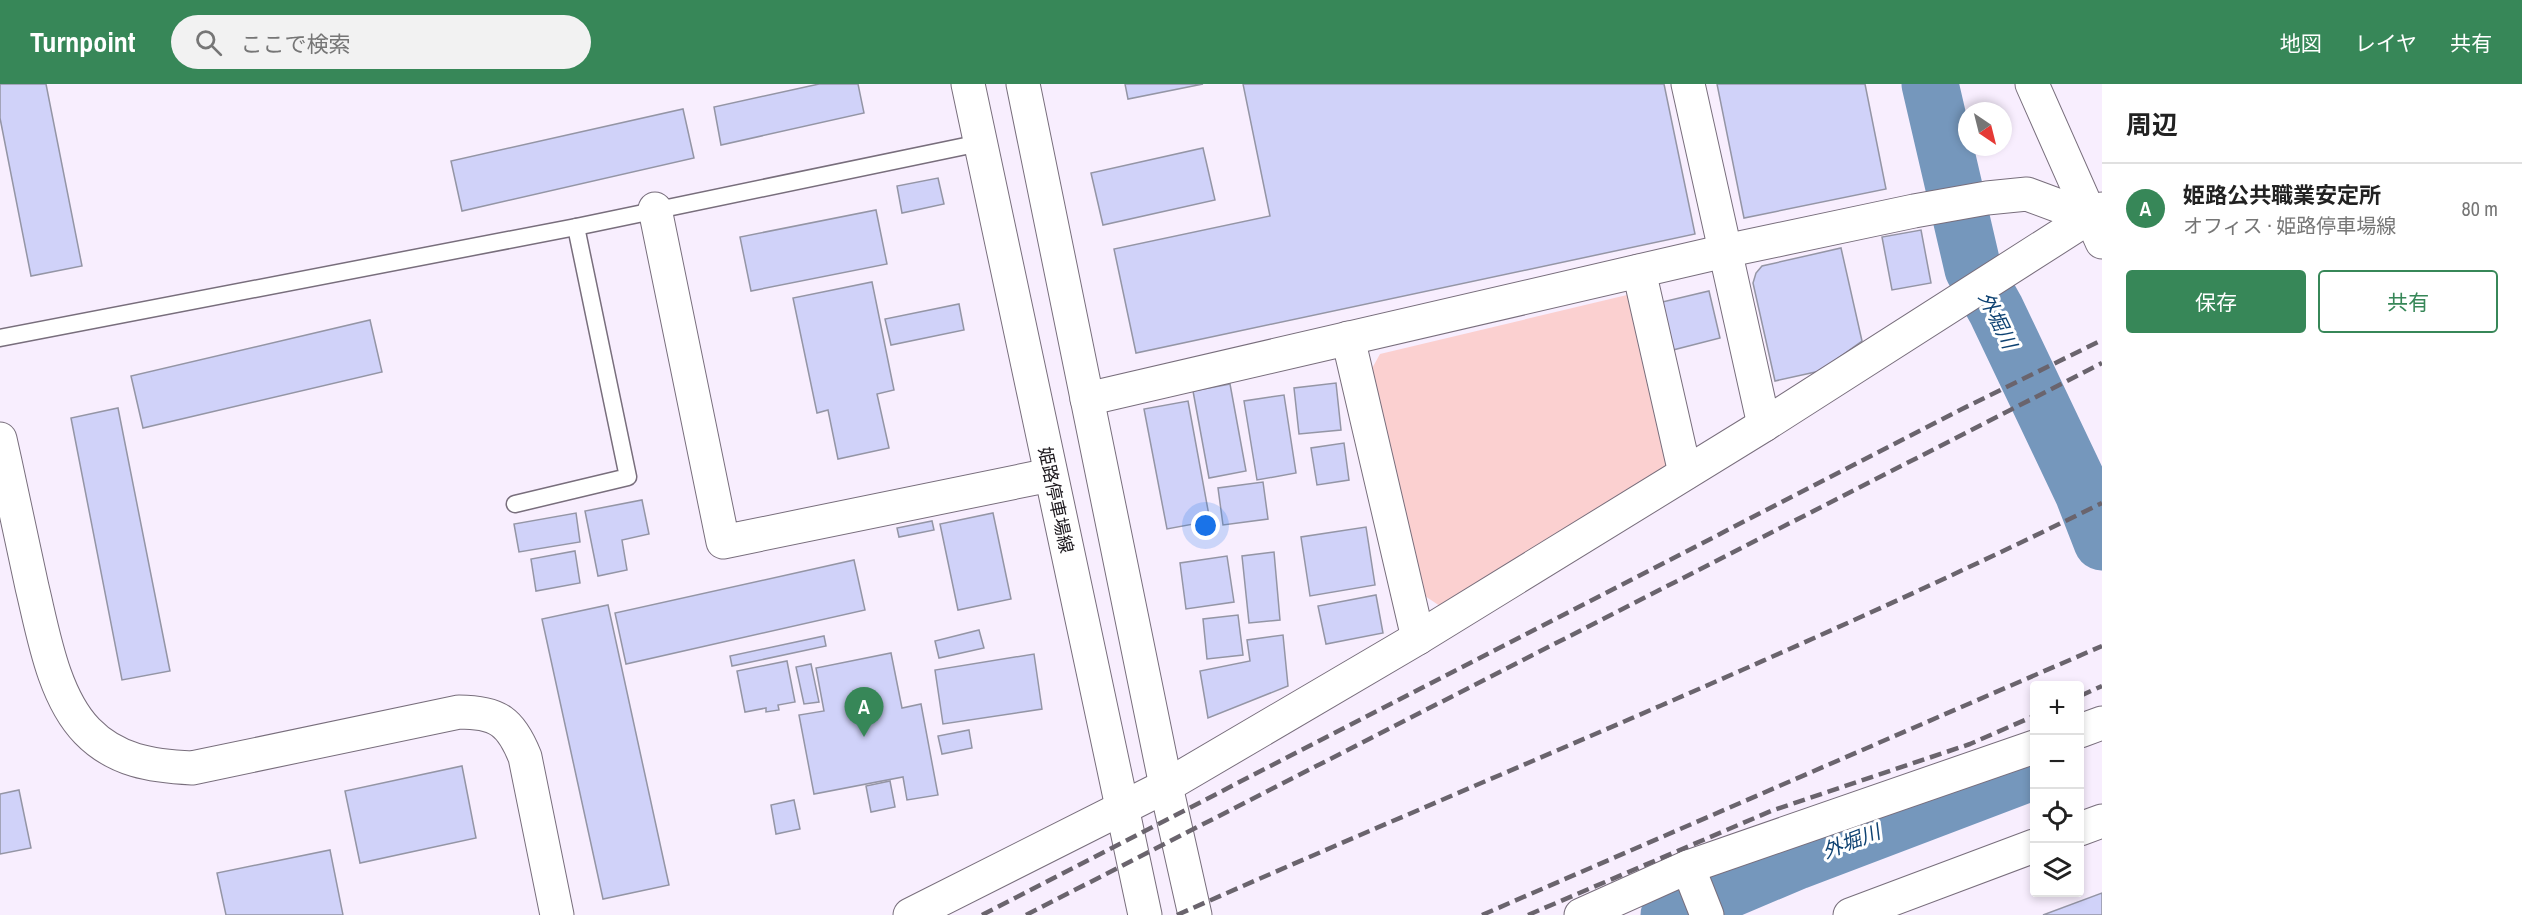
<!DOCTYPE html>
<html lang="ja">
<head>
<meta charset="utf-8">
<style>
	body { margin:0; font-family:"Archivo Narrow","Noto Sans JP",sans-serif; background:#f2f2f2; color:#222 }
	.controls { position:absolute; right:18px; bottom:18px; display:grid; overflow:hidden; border-radius:6px; box-shadow:0 3px 9px #0003 }
	.controls button { width:54px; height:54px; display:grid; place-items:center; padding:0; border:0; border-bottom:2px solid #e0e0e0; background:#fff; color:#222; font:30px sans-serif }
	.compass { position:absolute; left:1958px; top:18px; width:54px; height:54px; border-radius:50%; background:#fff; box-shadow:0 3px 9px #0003; rotate:145deg }
	.you { position:absolute; left:1206px; top:442px; width:21px; height:21px; margin:-15px; border:4px solid #fff; border-radius:50%; background:#1a73e8; box-shadow:0 0 0 9px #1a73e833 }
	.badge { display:grid; place-items:center; width:39px; height:39px; border-radius:50%; background:#378758; color:#fff; font-size:20px; font-weight:700 }
	.pin { position:absolute; translate:-50% -50px; filter:drop-shadow(0 2px 3px #0008) }
	.pin::after { content:''; position:absolute; top:32px; width:21px; height:18px; background:inherit; clip-path:polygon(0 0,100% 0,50% 100%) }
	.list { margin:0; padding:0; list-style:none }
	h2 { display:flex; justify-content:space-between; align-items:center; height:78px; margin:0; padding:0 24px; font-size:26px }
	h2 small { font-size:20px; font-weight:400; color:#767676 }
	.list li { display:grid; grid-template-columns:39px 1fr auto; gap:18px; align-items:center; box-sizing:border-box; height:90px; padding:0 24px; border-top:2px solid #e0e0e0 }
	.list b { display:block; font-size:22px; white-space:nowrap }
	.list p { margin:0; font-size:20px; white-space:nowrap; color:#767676 }
	.list em { font-size:20px; font-style:normal; color:#767676 }
	.actions { display:flex; gap:12px; padding:18px 24px }
	.actions a { flex:1; padding:14px 0; border:2px solid #378758; border-radius:6px; text-align:center; font-size:21px; color:#378758 }
	.actions .main { background:#378758; color:#fff }
	.icon { flex:none; width:33px; height:33px; fill:none; stroke:currentColor; stroke-width:2; stroke-linecap:round; stroke-linejoin:round }
	.map { position:relative; flex:none; width:2102px; height:831px; overflow:hidden }
	header { display:flex; align-items:center; gap:36px; box-sizing:border-box; height:84px; padding:0 30px; background:#378758; color:#fff }
	header strong { font-size:28px }
	nav { display:flex; gap:33px; margin-inline-start:auto; font-size:21px }
	.search { width:420px; height:54px; background:#f2f2f2; display:flex; align-items:center; gap:15px; box-sizing:border-box; padding:0 21px; border-radius:33px; color:#767676; font-size:22px }
	main { display:flex }
	aside { flex:1; background:#fff }
	.map>svg:first-child { display:block }
</style>
</head>
<body>
<header>
<strong>Turnpoint</strong>
<div class="search"><svg class="icon" aria-label="search" viewBox="0 0 24 24"><circle cx="10" cy="10" r="6"/><path d="M15 15l6 6"/></svg>ここで検索</div>
<nav><a>地図</a><a>レイヤ</a><a>共有</a></nav>
</header>
<main>
<div class="map">
<svg width="2102" height="831" viewBox="0 0 2102 831">
	<rect width="100%" height="100%" fill="#f8eefe"/>
	<polygon fill="#fbd0d0" points="1627,211 1632,218 1669,376 1662,386 1440,522 1422,510 1370,288 1380,270"/>
	<polygon fill="#7597bc" points="1906,0 1945,0 1964,86 1970,130 1996,172 1952,199"/>
	<g fill="none" stroke-linecap="round" stroke-linejoin="round">
		<g stroke="#7597bc" stroke-width="57">
			<polyline points="1930,0 1973,185 1996,226 2083,409 2102,458"/>
			<polyline points="1669,831 1797,777 2034,687"/>
		</g>
	</g>
	<g fill="#d0d2f9" stroke="#9495a5" stroke-width="1.5">
		<polygon points="0,0 46,0 82,182 31,192 0,34"/>
		<polygon points="819,0 858,0 864,29 721,61 714,23"/>
		<polygon points="1125,0 1203,0 1128,15"/>
		<polygon points="1243,0 1664,0 1695,150 1136,269 1114,165 1270,132"/>
		<polygon points="1717,0 1865,0 1886,105 1744,134"/>
		<polygon points="683,25 694,74 462,127 451,77"/>
		<polygon points="1203,64 1215,116 1103,141 1091,89"/>
		<polygon points="938,94 944,120 902,129 897,102"/>
		<polygon points="876,126 887,180 751,207 740,153"/>
		<polygon points="1921,146 1931,199 1892,206 1882,153"/>
		<polygon points="1841,164 1862,257 1820,287 1775,297 1753,199 1756,189 1762,182"/>
		<polygon points="872,198 894,306 877,310 889,364 838,375 828,326 817,329 793,214"/>
		<polygon points="1709,207 1720,254 1669,267 1658,219"/>
		<polygon points="959,220 964,246 891,261 885,235"/>
		<polygon points="370,236 382,288 143,344 131,292"/>
		<polygon points="1336,299 1341,346 1299,350 1294,304"/>
		<polygon points="1230,300 1246,387 1209,394 1193,307"/>
		<polygon points="1284,311 1296,389 1257,396 1244,317"/>
		<polygon points="1188,317 1210,437 1167,445 1144,325"/>
		<polygon points="118,324 170,587 122,596 71,334"/>
		<polygon points="1344,359 1349,396 1317,401 1311,364"/>
		<polygon points="1263,398 1268,435 1223,441 1218,404"/>
		<polygon points="642,416 649,450 622,456 627,486 598,492 585,427"/>
		<polygon points="576,429 580,458 519,468 514,440"/>
		<polygon points="993,429 1011,515 958,526 940,440"/>
		<polygon points="932,437 934,446 899,453 897,444"/>
		<polygon points="1366,443 1375,501 1310,512 1301,453"/>
		<polygon points="575,467 580,499 536,507 531,475"/>
		<polygon points="1274,468 1280,536 1249,539 1242,472"/>
		<polygon points="1227,472 1234,518 1186,525 1180,479"/>
		<polygon points="854,476 865,526 626,580 615,529"/>
		<polygon points="1376,511 1383,549 1326,560 1318,522"/>
		<polygon points="608,521 669,801 603,815 542,535"/>
		<polygon points="1238,531 1243,571 1207,575 1203,535"/>
		<polygon points="979,546 984,564 939,574 935,557"/>
		<polygon points="1283,551 1288,602 1208,634 1200,587 1250,577 1247,556"/>
		<polygon points="824,552 826,562 732,582 730,572"/>
		<polygon points="891,569 902,624 921,620 938,711 907,716 903,693 814,710 799,631 824,627 816,584"/>
		<polygon points="1034,570 1042,625 943,640 935,586"/>
		<polygon points="787,577 795,618 778,621 779,626 766,628 766,624 745,628 737,587"/>
		<polygon points="811,580 819,618 804,620 796,583"/>
		<polygon points="969,646 972,664 942,670 938,652"/>
		<polygon points="462,682 476,754 360,779 345,707"/>
		<polygon points="890,697 895,723 871,728 866,702"/>
		<polygon points="19,706 31,764 0,770 0,710"/>
		<polygon points="794,716 800,745 776,750 771,721"/>
		<polygon points="330,766 343,831 226,831 217,789"/>
		<polygon points="2102,809 2102,831 2043,831"/>
	</g>
	<g fill="none" stroke-linecap="round" stroke-linejoin="round">
		<g stroke="#786e7c" stroke-width="19">
			<g id="lane">
				<polyline points="0,254 576,143 980,59"/>
				<polyline points="515,420 628,393 576,143"/>
			</g>
		</g>
		<g stroke="#786e7c" stroke-width="35">
			<g id="street">
				<polyline points="1688,0 1764,341"/>
				<polyline points="655,125 723,458 1050,391"/>
				<polyline points="1639,187 1685,389"/>
				<polyline points="1348,254 1418,554"/>
				<polyline points="1087,315 1725,167 1914,127 1987,114 2027,110 2089,133"/>
				<polyline points="2080,647 2102,639"/>
				<polyline points="2080,745 2102,737"/>
				<polyline points="1688,783 1707,831"/>
				<polyline points="1581,831 1688,783 2034,663"/>
				<polyline points="1850,831 2034,762"/>
			</g>
		</g>
		<g stroke="#786e7c" stroke-width="35">
			<g id="secondary">
				<polyline points="968,0 1145,831"/>
				<polyline points="1023,0 1166,702 1195,831"/>
				<polyline points="2032,0 2102,158"/>
				<path d="M 0,355 C 11,404 21,453 32,503 C 43,548 53,612 87,647 C 116,677 152,682 192,684 L 459,628 C 498,628 511,638 525,673 L 557,831"/>
				<polyline points="910,831 1166,702 1418,554 1764,341 2102,125"/>
			</g>
		</g>
		<use href="#lane" stroke="#fff" stroke-width="16"/>
		<use href="#street" stroke="#fff" stroke-width="33"/>
		<use href="#secondary" stroke="#fff" stroke-width="33"/>
		<g stroke="#6a646d" stroke-width="4.5" stroke-dasharray="12 6" stroke-linecap="butt">
			<polyline points="2080,612 2102,602"/>
			<polyline points="982,831 1962,325 2102,256"/>
			<polyline points="1026,831 2102,279"/>
			<path d="M 1177,831 C 1486,694 1799,569 2102,419"/>
			<polyline points="1482,831 2102,562"/>
			<polyline points="1528,831 1771,727 1970,660 2034,632"/>
		</g>
	</g>
	<g text-anchor="middle" dominant-baseline="central" stroke-width="6" stroke-linejoin="round" paint-order="stroke">
		<g font-size="18" fill="#1c181d" stroke="#fff">
			<text transform="translate(1056 416) rotate(78)">姫路停車場線</text>
		</g>
		<g font-size="20" font-style="italic" fill="#0e4272" stroke="#fff">
			<text transform="translate(1998 236) rotate(64)">外堀川</text>
			<text transform="translate(1851 757) rotate(-21)">外堀川</text>
		</g>
	</g>
</svg>
<div class="controls">
<button>+</button>
<button>−</button>
<button><svg class="icon" aria-label="locate" viewBox="0 0 24 24"><circle cx="12" cy="12" r="6"/><path d="M12 2v4M12 18v4M2 12h4M18 12h4"/></svg></button>
<button><svg class="icon" aria-label="layers" viewBox="0 0 24 24"><path d="M12 4l9 5-9 5-9-5zM3 14l9 5 9-5"/></svg></button>
</div>
<svg class="compass" viewBox="-18 -18 36 36"><path d="M0-13l5 13h-10z" fill="#e53935"/><path d="M0 13l5-13h-10z" fill="#767676"/></svg>
<div class="you"></div>
<div class="pin badge" style="left:864px;top:653px">A</div>
</div>
<aside>
<h2>周辺<small></small></h2>
<ul class="list">
<li><span class="badge">A</span><div><b>姫路公共職業安定所</b><p>オフィス · 姫路停車場線</p></div><em>80 m</em></li>
</ul>
<div class="actions"><a class="main">保存</a><a>共有</a></div>
</aside>
</main>
</body>
</html>
